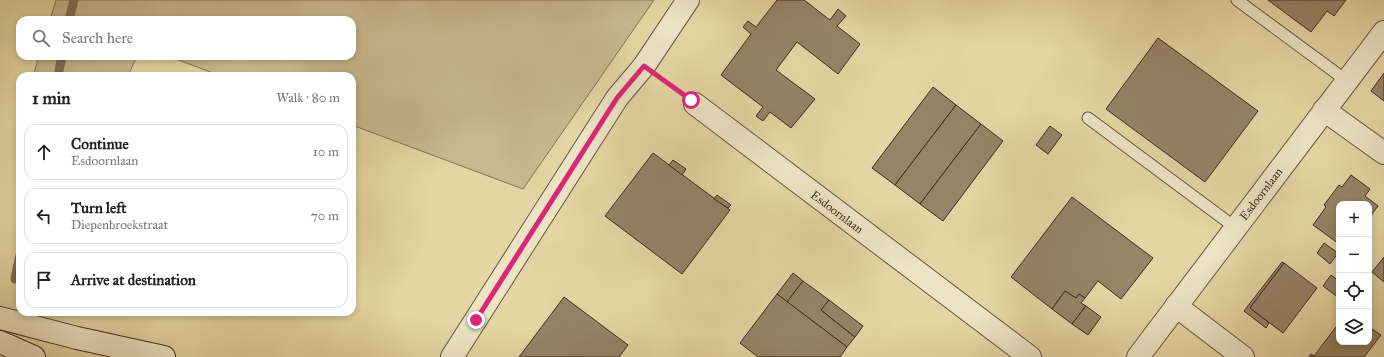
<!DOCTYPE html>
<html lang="en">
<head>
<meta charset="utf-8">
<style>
	body { margin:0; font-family:"IM FELL Great Primer",serif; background:#f6f6f6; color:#222 }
	.controls { position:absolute; right:12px; bottom:12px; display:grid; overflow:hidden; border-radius:8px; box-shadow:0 2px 6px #0003 }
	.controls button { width:36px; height:36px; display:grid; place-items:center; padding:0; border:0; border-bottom:1px solid #e0e0e0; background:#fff; color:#222; font:20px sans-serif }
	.stop { position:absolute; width:12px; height:12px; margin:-9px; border:3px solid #db2777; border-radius:50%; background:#fff }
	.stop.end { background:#db2777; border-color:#fff; box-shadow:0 1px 4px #0008 }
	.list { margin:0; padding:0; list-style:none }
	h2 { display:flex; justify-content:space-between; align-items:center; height:52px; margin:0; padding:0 16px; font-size:17px }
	h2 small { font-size:13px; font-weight:400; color:#767676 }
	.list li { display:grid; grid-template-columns:26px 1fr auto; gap:12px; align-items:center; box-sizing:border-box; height:56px; margin:0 8px 8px; padding:0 8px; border:1px solid #e0e0e0; border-radius:12px }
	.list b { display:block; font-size:15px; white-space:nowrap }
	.list p { margin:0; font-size:13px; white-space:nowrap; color:#767676 }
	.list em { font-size:13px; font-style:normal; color:#767676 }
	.icon { flex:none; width:22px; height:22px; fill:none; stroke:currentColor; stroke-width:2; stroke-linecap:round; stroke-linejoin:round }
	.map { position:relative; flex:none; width:1384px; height:357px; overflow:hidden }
	.search { position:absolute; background:#fff; box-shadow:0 2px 6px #0003; left:16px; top:16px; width:340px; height:44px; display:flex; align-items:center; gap:10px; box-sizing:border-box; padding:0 14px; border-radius:12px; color:#767676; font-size:15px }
	.panel { position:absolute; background:#fff; box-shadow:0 2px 6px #0003; left:16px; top:72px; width:340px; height:244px; border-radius:12px }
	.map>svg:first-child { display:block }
</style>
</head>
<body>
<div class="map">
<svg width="1384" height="357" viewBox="0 0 1384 357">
	<rect width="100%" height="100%" fill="#e4d6a4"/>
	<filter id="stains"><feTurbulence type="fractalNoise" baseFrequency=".005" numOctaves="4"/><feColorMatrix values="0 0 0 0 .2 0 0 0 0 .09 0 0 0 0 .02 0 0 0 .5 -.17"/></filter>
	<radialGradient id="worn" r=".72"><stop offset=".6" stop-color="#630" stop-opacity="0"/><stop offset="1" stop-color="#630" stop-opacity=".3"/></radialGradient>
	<g fill="#c8b98e" stroke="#847258">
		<polygon points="56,0 654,0 523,189 352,125 352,76 221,76 168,56 352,56 352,20 50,20"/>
		<polygon points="39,56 137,56 128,76 33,76"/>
	</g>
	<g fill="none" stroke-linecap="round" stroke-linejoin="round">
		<g stroke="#816f56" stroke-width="9">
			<polyline points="69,20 74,0"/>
			<polyline points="58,76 62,56"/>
			<polyline points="15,279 20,255"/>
		</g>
	</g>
	<g fill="#958466" stroke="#402b23">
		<polygon points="777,0 804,0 830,20 838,9 846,16 837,26 860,44 838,74 797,42 776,70 815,99 791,128 770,112 763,121 756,116 763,107 721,75 751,34 743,27 748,21 756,27"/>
		<polygon points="1268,0 1346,0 1334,16 1327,11 1311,32"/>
		<polygon points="1158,38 1258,111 1205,182 1106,109"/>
		<polygon points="1384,73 1384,101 1371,91"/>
		<polygon points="933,87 956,105 895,185 872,168"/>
		<polygon points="956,105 981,124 920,204 895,185"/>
		<polygon points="981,124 1003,141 943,221 920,204"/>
		<polygon points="1050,126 1062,135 1048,154 1036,145"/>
		<polygon points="653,153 730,210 682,274 605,216"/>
		<polygon points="673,160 686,169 682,175 669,165"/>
		<polygon points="1351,175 1370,189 1365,196 1378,206 1369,218 1369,204 1339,204 1339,244 1313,225 1326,207 1324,205 1339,185 1342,187"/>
		<polygon points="717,195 731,205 728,208 714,199"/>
		<polygon points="1072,197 1153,258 1121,299 1098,281 1085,298 1079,294 1076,298 1065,291 1052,309 1011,277"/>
		<polygon points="1324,243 1338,253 1330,264 1317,253"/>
		<polygon points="1384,257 1384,282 1372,272"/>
		<polygon points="1282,262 1284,263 1250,308 1269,323 1266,328 1244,311"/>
		<polygon points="1284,263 1317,288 1283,333 1250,308"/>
		<polygon points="793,273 803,281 787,302 777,294"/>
		<polygon points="1331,275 1339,281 1339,298 1323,286"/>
		<polygon points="803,281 829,300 821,310 855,337 847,347 787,302"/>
		<polygon points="1065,291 1076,298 1079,294 1085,298 1081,303 1086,306 1072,324 1052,309"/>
		<polygon points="777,294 847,347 840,357 758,357 740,343"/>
		<polygon points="564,297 628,345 619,357 519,357"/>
		<polygon points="829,300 863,326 855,337 821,310"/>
		<polygon points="1086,306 1101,317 1088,335 1072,324"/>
		<polygon points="1339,323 1339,342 1369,342 1369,327 1381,335 1364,357 1309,357 1311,354 1314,356"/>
	</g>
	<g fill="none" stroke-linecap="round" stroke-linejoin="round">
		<g stroke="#695643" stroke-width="13">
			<g id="lane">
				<polyline points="1237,0 1347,81"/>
				<polyline points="1088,118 1236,228"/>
			</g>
		</g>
		<g stroke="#695643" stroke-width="24">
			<g id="street">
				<polyline points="695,104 1030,357"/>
				<polyline points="1324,110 1384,153"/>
				<polyline points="1176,306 1243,357"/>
				<polyline points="452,357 617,98 644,66 688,0"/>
				<polyline points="1138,357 1384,32"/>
			</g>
		</g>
		<g stroke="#402b23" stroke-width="24">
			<g id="secondary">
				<polyline points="0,318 77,338 164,357"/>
				<polyline points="0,342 34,357"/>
			</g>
		</g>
		<polyline stroke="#402b23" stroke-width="2.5" stroke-dasharray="3 2" stroke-linecap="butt" points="666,82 675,88"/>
		<use href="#lane" stroke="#ede4c4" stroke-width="11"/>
		<use href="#street" stroke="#ede4c4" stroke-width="22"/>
		<use href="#secondary" stroke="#ede4c4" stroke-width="22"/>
	</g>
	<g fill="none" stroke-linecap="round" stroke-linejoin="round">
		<polyline stroke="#db2777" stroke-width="5" points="476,320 617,98 644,66 691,100"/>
	</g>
	<g text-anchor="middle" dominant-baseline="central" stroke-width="3" stroke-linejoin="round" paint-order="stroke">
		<g font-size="12" fill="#402b23" stroke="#ede4c4">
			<text transform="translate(1261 194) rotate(-53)">Esdoornlaan</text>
			<text transform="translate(837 212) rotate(37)">Esdoornlaan</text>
		</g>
	</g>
	<rect width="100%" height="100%" filter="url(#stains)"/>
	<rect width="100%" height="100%" fill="url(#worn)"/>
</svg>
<div class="controls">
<button>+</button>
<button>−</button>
<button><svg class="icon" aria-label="locate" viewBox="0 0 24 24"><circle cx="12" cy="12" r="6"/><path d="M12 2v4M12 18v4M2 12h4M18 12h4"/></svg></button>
<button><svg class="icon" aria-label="layers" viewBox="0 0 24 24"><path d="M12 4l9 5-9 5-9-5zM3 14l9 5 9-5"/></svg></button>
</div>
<div class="stop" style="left:691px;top:100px"></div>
<div class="stop end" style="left:476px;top:320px"></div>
<div class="search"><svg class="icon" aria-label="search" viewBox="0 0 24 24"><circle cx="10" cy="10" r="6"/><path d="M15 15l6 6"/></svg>Search here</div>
<section class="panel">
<h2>1 min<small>Walk · 80 m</small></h2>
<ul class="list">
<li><svg class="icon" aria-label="ahead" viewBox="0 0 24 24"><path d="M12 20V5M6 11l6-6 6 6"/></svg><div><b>Continue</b><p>Esdoornlaan</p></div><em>10 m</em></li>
<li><svg class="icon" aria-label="left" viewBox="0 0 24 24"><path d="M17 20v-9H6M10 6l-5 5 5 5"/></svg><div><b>Turn left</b><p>Diepenbroekstraat</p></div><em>70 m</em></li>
<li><svg class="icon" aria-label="arrive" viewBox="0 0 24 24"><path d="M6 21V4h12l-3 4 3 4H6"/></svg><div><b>Arrive at destination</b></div></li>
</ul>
</section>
</div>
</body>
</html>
